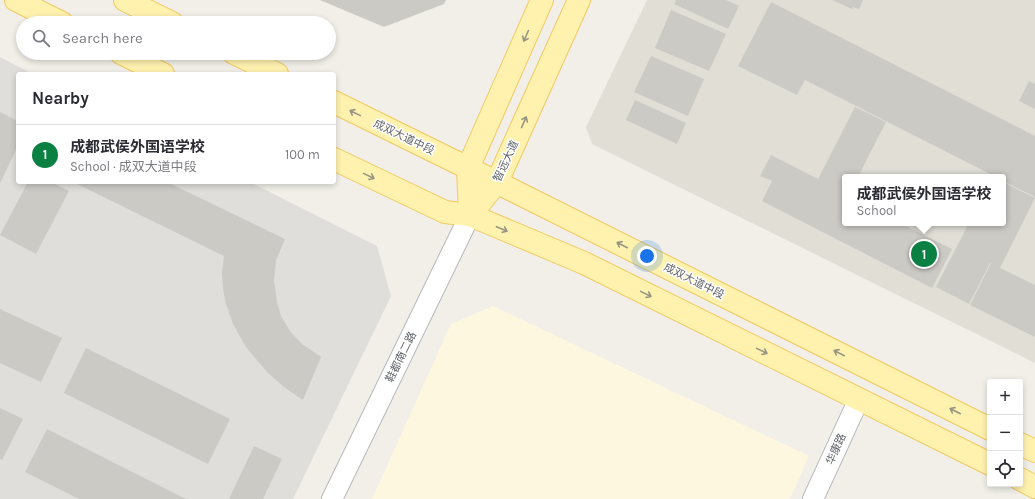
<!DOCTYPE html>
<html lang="en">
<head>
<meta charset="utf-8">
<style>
	body { margin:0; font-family:Karla,"Noto Sans SC",sans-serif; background:#f2f2f3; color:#2b2b33 }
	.controls { position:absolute; right:12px; bottom:12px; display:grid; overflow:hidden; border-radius:4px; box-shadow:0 2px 6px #0003 }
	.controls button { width:36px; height:36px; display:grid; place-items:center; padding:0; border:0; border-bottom:1px solid #e1e1e2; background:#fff; color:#2b2b33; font:20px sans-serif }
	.you { position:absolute; left:647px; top:256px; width:14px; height:14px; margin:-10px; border:3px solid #fff; border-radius:50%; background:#1a73e8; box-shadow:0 0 0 6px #1a73e833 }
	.badge { display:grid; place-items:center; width:26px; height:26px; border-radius:50%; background:#0b8043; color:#fff; font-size:13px; font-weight:700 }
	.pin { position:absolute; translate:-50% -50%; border:2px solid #fff; box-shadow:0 1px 4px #0006 }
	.popup { position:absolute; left:842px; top:174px; width:164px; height:52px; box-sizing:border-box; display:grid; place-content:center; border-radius:4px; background:#fff; filter:drop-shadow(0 1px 3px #0005); font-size:13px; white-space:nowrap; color:#7c7c81 }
	.popup b { font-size:15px; color:#2b2b33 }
	.popup::after { content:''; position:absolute; left:50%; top:100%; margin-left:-8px; border:8px solid transparent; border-top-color:#fff }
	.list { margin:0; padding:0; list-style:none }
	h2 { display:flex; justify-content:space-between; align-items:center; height:52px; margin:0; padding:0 16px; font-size:17px }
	h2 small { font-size:13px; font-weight:400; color:#7c7c81 }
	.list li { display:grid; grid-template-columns:26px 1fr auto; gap:12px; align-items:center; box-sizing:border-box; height:60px; padding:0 16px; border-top:1px solid #e1e1e2 }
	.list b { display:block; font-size:15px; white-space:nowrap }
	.list p { margin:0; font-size:13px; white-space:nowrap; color:#7c7c81 }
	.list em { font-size:13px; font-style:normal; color:#7c7c81 }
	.icon { flex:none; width:22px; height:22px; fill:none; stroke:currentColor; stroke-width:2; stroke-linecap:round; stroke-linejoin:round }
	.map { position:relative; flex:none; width:1035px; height:499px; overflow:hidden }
	.search { position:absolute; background:#fff; box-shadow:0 2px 6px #0003; left:16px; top:16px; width:320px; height:44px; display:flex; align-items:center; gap:10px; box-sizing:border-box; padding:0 14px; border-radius:22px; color:#7c7c81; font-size:15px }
	.panel { position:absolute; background:#fff; box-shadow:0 2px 6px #0003; left:16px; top:72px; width:320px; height:112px; border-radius:4px }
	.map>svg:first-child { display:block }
</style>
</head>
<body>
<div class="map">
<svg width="1035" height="499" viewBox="0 0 1035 499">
	<rect width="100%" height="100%" fill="#f1efe8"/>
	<polygon fill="#fef7e0" points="493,306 809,456 790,499 372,499 451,324"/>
	<polygon fill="#e0deda" points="0,57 33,74 18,74 18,182 250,182 377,246 391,296 293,499 0,499"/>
	<path fill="#e1ded6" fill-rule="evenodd" d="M 647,0 L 1035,0 L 1035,363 L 592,144 L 586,127 ZM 845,177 L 1003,177 L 1003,223 L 845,223 Z"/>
	<g fill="#cccac5">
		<polygon points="320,0 446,0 444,4 384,27"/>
		<polygon points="676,0 726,0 739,6 728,29 674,4"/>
		<polygon points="832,0 863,0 859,9 853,7 852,9"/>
		<polygon points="771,2 1035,136 1035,197 1003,181 1003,177 996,177 805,80 797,95 738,66"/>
		<polygon points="671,10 726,34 709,71 655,48"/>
		<polygon points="651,56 704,79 688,116 634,92"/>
		<polygon points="1029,81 1035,84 1035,109 1019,101"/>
		<polygon points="635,100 686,123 677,144 626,120"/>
		<polygon points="855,107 886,122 858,177 845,177 845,223 900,223 952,249 932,288 762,201 772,181 760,176 771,155 818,179"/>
		<polygon points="0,112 18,121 18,146 0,183"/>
		<polygon points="28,182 51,182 69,191 36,254 0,235"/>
		<polygon points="73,182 167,182 285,239 276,260 274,281 277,302 281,316 290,331 302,344 321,357 303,400 284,387 267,372 246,347 233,324 226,304 223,289 222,274 224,256"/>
		<polygon points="1003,182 1035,198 1000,268 1035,285 1035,337 970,305 991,263 990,263 969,304 936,287 969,223 1003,223"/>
		<polygon points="0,309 62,338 41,382 0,363"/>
		<polygon points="86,348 230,419 208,464 64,393"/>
		<polygon points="0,408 23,419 2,460 0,459"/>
		<polygon points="47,429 186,499 79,499 25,472"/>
		<polygon points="254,446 282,459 263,499 229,499"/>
	</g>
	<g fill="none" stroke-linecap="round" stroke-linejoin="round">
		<g stroke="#b5b8bc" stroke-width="22">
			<g id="minor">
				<polyline points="332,499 470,215"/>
				<polyline points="813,499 859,399"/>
			</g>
		</g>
		<g stroke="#f2c960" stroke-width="24">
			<g id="major">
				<polyline points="16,0 62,23"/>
				<polyline points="125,0 172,23"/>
				<polyline points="121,53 163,74"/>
				<polyline points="234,53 277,74"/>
				<polyline points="334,102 468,168 990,429"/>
				<polyline points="334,159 445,212 470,215 584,263 990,464"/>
				<polyline points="470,215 497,182 579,0"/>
				<polyline points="470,215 468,168 542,0"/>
				<polyline points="1020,444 1035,451"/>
				<polyline points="1020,479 1035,487"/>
			</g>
		</g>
		<use href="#minor" stroke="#fff" stroke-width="20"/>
		<use href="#major" stroke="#fff2af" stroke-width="22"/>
	</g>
	<defs><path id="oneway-shaft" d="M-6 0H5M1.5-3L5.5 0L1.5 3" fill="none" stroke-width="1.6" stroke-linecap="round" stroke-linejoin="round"/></defs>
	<g stroke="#979581">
		<use href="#oneway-shaft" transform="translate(526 36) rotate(114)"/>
		<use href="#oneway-shaft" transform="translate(355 113) rotate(-154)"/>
		<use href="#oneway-shaft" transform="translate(524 122) rotate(-66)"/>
		<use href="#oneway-shaft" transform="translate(369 176) rotate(26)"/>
		<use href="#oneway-shaft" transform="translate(502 229) rotate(23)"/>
		<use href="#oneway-shaft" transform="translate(622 245) rotate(-153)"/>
		<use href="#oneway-shaft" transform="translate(646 294) rotate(26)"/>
		<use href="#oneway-shaft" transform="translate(762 351) rotate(26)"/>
		<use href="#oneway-shaft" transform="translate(839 353) rotate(-153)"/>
		<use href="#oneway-shaft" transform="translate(955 411) rotate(-153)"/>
	</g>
	<g text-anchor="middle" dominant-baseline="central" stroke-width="3" stroke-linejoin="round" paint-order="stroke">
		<g font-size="11" fill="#5f6368" stroke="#fff">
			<text transform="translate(404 137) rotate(26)">成双大道中段</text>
			<text transform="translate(506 161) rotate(-65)">智远大道</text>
			<text transform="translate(694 281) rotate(27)">成双大道中段</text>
			<text transform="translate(401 357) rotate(-64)">鞋都南二路</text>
			<text transform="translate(836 449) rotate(-66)">华康路</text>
		</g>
	</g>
</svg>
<div class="controls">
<button>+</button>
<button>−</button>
<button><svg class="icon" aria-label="locate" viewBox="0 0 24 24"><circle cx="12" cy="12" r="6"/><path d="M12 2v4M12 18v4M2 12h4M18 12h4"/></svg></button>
</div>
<div class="you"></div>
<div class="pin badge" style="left:924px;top:254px">1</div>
<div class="popup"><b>成都武侯外国语学校</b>School</div>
<div class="search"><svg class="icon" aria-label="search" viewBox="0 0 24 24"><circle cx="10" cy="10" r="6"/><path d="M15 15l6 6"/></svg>Search here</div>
<section class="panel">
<h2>Nearby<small></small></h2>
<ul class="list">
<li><span class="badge">1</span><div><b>成都武侯外国语学校</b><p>School · 成双大道中段</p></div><em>100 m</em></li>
</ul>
</section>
</div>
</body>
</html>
